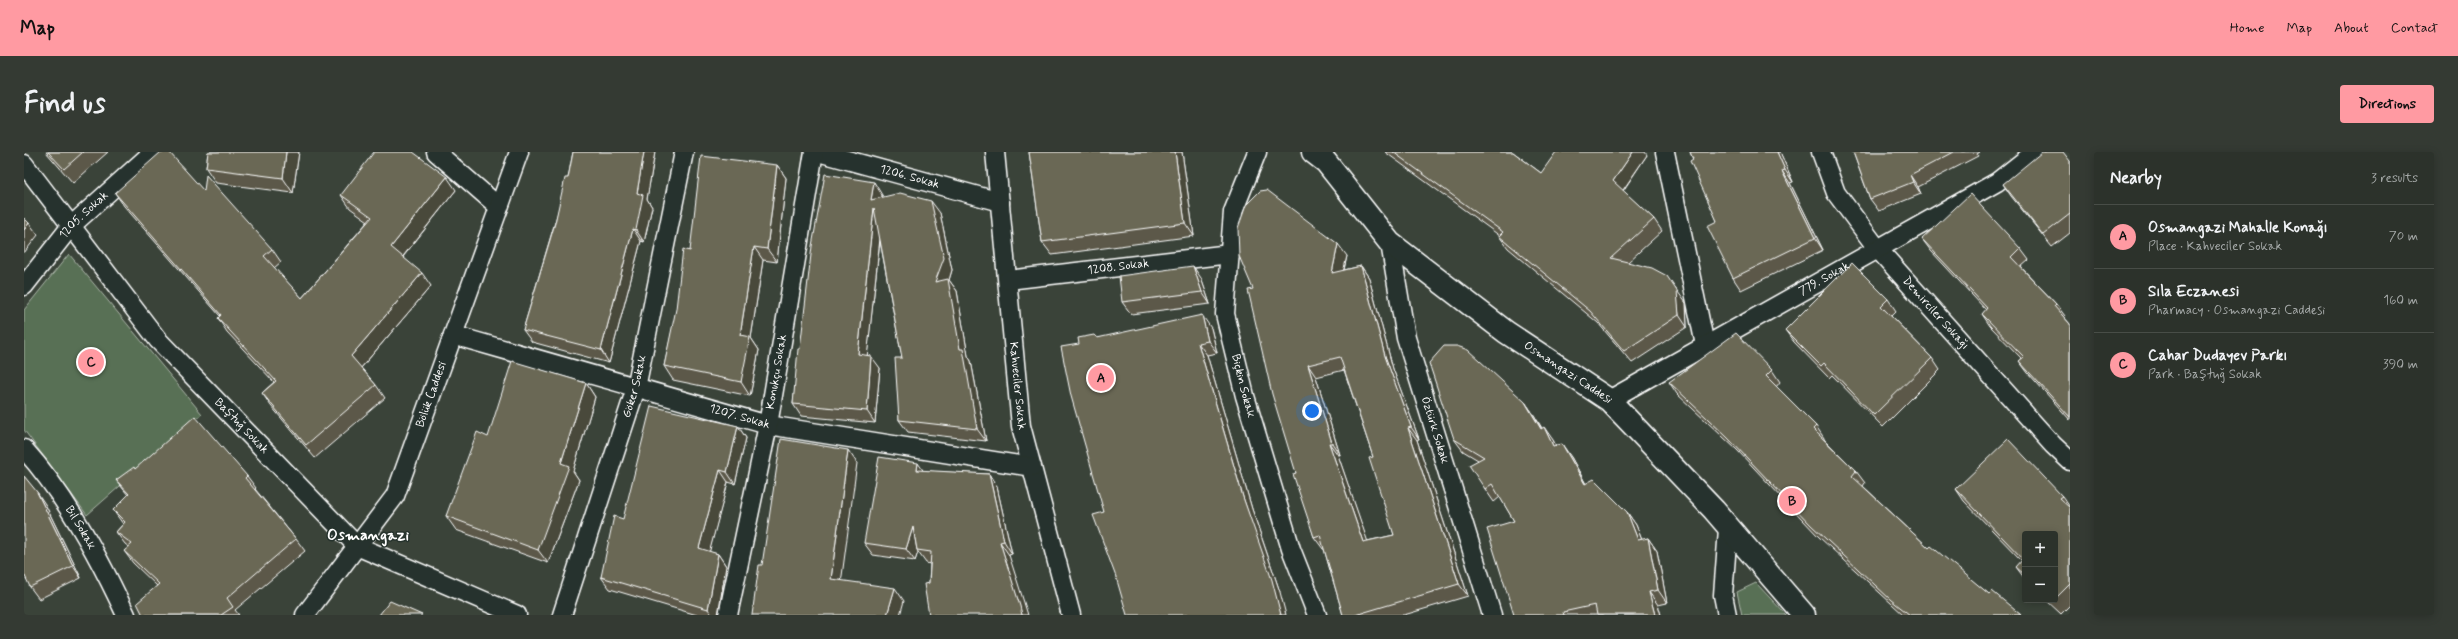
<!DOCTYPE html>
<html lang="en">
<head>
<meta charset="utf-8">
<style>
	body { margin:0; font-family:Mynerve,sans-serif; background:#343a33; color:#f1f3f6 }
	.controls { position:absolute; right:12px; bottom:12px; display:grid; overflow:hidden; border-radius:4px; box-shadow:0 2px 10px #0003 }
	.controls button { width:36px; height:36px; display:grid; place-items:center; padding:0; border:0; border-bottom:1px solid #484d47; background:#2c322b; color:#f1f3f6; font:20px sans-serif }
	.you { position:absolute; left:1288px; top:259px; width:14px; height:14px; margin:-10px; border:3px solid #fff; border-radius:50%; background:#1a73e8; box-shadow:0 0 0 6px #1a73e833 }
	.badge { display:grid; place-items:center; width:26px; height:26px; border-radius:50%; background:#ff9aa2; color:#111; font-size:13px; font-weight:700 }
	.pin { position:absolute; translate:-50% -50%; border:2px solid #fff; box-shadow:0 1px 4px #0006 }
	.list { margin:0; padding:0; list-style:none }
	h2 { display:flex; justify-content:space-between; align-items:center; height:52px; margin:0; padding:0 16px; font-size:17px }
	h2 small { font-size:13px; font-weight:400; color:#a6aaa9 }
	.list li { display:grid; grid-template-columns:26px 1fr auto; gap:12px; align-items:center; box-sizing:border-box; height:64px; padding:0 16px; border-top:1px solid #484d47 }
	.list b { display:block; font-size:15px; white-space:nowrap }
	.list p { margin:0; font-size:13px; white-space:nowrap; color:#a6aaa9 }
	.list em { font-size:13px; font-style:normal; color:#a6aaa9 }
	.map { position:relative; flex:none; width:2046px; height:463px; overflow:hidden; border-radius:4px }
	header { display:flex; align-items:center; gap:24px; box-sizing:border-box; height:56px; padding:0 20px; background:#ff9aa2; color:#111 }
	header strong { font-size:19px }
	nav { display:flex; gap:22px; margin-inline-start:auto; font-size:14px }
	.intro { display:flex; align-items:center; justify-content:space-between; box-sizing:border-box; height:96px; padding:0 24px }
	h1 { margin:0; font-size:28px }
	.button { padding:10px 18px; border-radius:4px; background:#ff9aa2; color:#111; font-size:14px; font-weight:700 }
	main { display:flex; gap:24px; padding:0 24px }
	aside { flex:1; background:#2c322b; border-radius:4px; box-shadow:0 2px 10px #0003 }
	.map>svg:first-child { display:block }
</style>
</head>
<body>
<header>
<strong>Map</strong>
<nav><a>Home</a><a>Map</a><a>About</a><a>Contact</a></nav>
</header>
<div class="intro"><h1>Find us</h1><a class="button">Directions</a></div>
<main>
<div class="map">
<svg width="2046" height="463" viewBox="0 0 2046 463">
	<rect width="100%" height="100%" fill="#3a4339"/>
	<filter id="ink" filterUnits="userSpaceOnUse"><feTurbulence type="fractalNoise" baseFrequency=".025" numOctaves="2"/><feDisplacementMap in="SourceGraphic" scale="8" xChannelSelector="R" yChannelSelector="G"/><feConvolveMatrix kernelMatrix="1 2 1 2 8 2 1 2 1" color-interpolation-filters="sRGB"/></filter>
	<g filter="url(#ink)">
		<g fill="#586f54" stroke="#acb7aa">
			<polygon points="45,102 178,262 63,363 0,278 0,158"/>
			<polygon points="1732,431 1762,463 1718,463 1713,440"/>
		</g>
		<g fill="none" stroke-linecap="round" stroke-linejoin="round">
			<g stroke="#fff" stroke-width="21">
				<g id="minor">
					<polyline points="412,0 475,55"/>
					<path id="s1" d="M 794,0 L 976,50"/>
					<path id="s2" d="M 971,0 L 997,274 L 1047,463"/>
					<path id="s3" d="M 1233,0 L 1209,60 L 1201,162 L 1221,244 L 1267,397 L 1293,463"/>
					<polyline points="1641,0 1681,193"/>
					<path id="s4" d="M 1797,0 L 1812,41 L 1853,96 L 2029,293 L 2046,309"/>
					<path id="s5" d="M 0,12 L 134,188 L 333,394 L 493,463"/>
					<path id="s6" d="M 1366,91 L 1382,186 L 1468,463"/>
					<path id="s7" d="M 984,128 L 1206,102"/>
					<path id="s8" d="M 0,134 L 47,74 L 129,0"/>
					<path id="s9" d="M 429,183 L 744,273 L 1008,315"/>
					<path id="s10" d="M 1585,248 L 1973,30 L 2011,0"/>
					<path id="s11" d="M 0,297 C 41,342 76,407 102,463"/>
					<path id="s12" d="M 281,463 L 371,344 L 495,0"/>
					<path id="s13" d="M 538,463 L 612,236 L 660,0"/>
					<path id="s14" d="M 704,463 L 744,273 L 790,0"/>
					<polyline points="1703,463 1699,443 1704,377"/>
				</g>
			</g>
			<g stroke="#fff" stroke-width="25">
				<g id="secondary">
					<path id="s15" d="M 1289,0 L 1302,10 L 1366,91 L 1482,180 L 1585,248 L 1690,358 L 1780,463"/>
				</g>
			</g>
			<use href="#minor" stroke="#26332d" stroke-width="18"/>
			<use href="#secondary" stroke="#26332d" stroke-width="22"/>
		</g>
		<g fill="#5b5948" stroke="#fff" fill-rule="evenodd">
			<polygon points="22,0 84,0 49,31"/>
			<polygon points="184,0 275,0 269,41 192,31 182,16"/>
			<polygon points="549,0 631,0 623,47 628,55 620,90 617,89 585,211 508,190 499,178 544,26"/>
			<polygon points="1005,0 1158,0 1170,84 1028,103 1018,90"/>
			<polygon points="1361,0 1489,0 1517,21 1623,3 1599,39 1630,67 1638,79 1604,110 1662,151 1663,175 1608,211 1574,171 1484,96 1475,84 1476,84"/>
			<polygon points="1666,0 1756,0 1769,30 1766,31 1799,98 1717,138 1709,126 1693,69"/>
			<polygon points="1829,0 1956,0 1953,2 1954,4 1894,35 1897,42 1855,59 1846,47"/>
			<polygon points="2046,9 2046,81 2028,95 1987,44 1979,32"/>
			<polygon points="753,13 762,26 753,110 739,108 727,186 735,198 726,244 649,228 640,214 666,99"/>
			<polygon points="432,38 379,105 407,134 337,216 352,233 361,246 291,306 247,254 238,241 250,230 203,180 194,166 196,164 100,54 91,41 180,39 248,97 257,110 250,116 278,146 344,69 326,56 317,43"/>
			<polygon points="858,43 858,45 916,61 928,118 925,128 933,139 944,204 947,209 962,289 884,280 875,268 878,206 856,89 843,203 856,216 851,271 777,264 769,252 776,197"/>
			<polygon points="1898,87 1996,96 2005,108 1997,115 2032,152 2041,164 2040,165 2046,172 2046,268 2004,221 1995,209 1998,207 1966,174 1958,162 1962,158 1907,99"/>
			<path d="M 1323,104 L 1320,118 L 1337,114 L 1345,126 L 1369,217 L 1395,287 L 1393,288 L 1444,444 L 1380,463 L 1319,463 L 1300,397 L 1299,397 L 1290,385 L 1272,321 L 1229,137 ZM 1320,218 L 1349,305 L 1370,383 L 1343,389 L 1314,303 L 1316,303 L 1292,225 Z"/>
			<polygon points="1177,126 1186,152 1107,162 1098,150"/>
			<polygon points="1864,147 1872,159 1867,164 1908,206 1916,218 1859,275 1808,223 1805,226 1770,190 1761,178"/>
			<polygon points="1187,176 1193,201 1183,203 1228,357 1256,440 1080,360 1055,192 1073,186"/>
			<polygon points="1748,218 1756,230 1752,235 1792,274 1800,286 1800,287 1832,319 1841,331 1839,334 1905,396 1965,442 1997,463 1880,463 1795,385 1713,298 1653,242 1645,230"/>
			<polygon points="562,231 571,245 549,319 555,328 524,411 432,378 422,364 464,285"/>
			<polygon points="1501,250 1510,263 1518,276 1529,288 1532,294 1547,305 1562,332 1603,360 1612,373 1618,388 1624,386 1633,399 1643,451 1634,453 1637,463 1490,463 1490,369 1476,345 1470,350 1461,337 1454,308 1439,299 1430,287"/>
			<polygon points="714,274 722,286 711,332 704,330 685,400 694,402 702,414 694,463 673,463 586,437 577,425 599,367"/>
			<polygon points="111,317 223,324 232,336 231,337 272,387 281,399 211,458 215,463 119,463 133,434 109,411 100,399 105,395 101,392 92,380 99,372 89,358 104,343 92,328"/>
			<polygon points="900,319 965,322 973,335 988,402 905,431 906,412 902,411 894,400 891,409 849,403 840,391"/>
			<polygon points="1932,337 2038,344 2046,355 2046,453 2037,462 2022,448 2031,448 2031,382 2001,382 2001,427 1992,415 1998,409 1940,349"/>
			<polygon points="21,352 57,426 15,447 6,435"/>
		</g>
		<g fill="#4a493b" stroke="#fff">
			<polygon points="262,0 275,0 269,41 259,26"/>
			<polygon points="620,0 631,0 623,47 628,55 620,90 612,78 613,41"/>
			<polygon points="1151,0 1158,0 1170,84 1161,71"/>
			<polygon points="1609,0 1621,0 1623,3 1597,41 1589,29"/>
			<polygon points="1753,0 1756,0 1769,30 1761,18"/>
			<polygon points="753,13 762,26 753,110 743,97"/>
			<polygon points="1758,19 1766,31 1799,98 1791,86"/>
			<polygon points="1886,23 1894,35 1897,42 1889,30"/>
			<polygon points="423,25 432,38 376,108 367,95"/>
			<polygon points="850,30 858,43 856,60 847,48"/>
			<polygon points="907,49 916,61 928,118 925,128 933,139 944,204 947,209 962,289 953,277 936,197 911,130"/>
			<polygon points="850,56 858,68 842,215 834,202"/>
			<polygon points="5,71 14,83 0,101 0,78"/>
			<polygon points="609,77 617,89 585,211 577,198"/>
			<polygon points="1314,92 1323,104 1316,133 1308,121"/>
			<polygon points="730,95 739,108 727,186 735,198 726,244 717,230 716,183"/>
			<polygon points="1169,114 1177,126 1186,152 1178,140"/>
			<polygon points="1337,114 1345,126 1369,217 1395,287 1387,275 1361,204"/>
			<polygon points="398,121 407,134 336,217 327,204"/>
			<polygon points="1651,136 1662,151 1663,175 1655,163"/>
			<polygon points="1178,163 1187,176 1193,201 1184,189"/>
			<polygon points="1174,191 1183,203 1228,357 1256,440 1262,463 1257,463 1219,345"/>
			<polygon points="847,204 856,216 851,271 843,259"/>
			<polygon points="1284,213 1292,225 1316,303 1308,291"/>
			<polygon points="562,231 571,245 549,319 555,328 524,411 514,398 537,311"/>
			<polygon points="1501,250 1510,263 1525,290 1517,277"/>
			<polygon points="714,274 722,286 711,332 703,320"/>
			<polygon points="1520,275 1529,288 1538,307 1529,294"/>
			<polygon points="1384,276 1393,288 1444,444 1435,432"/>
			<polygon points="1305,291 1314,303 1348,402 1339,390"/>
			<polygon points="1538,292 1547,305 1569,345 1561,332"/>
			<polygon points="824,298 833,311 816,439 807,427"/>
			<polygon points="894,311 903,324 893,318"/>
			<polygon points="696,318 704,330 683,409 675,396"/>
			<polygon points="965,322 973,335 988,402 980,389"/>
			<polygon points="13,340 21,352 57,426 49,414"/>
			<polygon points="1603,360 1612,373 1623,401 1614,388"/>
			<polygon points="889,375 893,398 894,400 891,409 882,397"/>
			<polygon points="1624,386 1633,399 1643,451 1634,438"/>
			<polygon points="976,390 985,403 1004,463 998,463"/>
			<polygon points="694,402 702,414 694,463 688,463 684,457"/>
			<polygon points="871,436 880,449 876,463 863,463"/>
			<polygon points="1625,440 1634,453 1637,463 1631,463"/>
		</g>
		<g fill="#6a6854" stroke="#fff" fill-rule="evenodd">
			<polygon points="24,0 59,0 40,17"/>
			<polygon points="137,0 145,0 180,39 182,23 248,97 240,104 278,146 348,65 317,43 350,0 389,0 423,25 367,95 398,121 327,204 352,233 282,293 238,241 252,229 194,166 197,163 91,41"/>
			<polygon points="184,0 262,0 259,26 182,16"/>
			<polygon points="549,0 620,0 613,41 619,43 612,78 609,77 577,198 499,178 531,71 541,26 544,26"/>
			<polygon points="1005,0 1151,0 1161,71 1018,90"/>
			<polygon points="1369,0 1489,0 1517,21 1532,0 1609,0 1589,29 1630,67 1587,106 1628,116 1643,124 1653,139 1655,163 1600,199 1566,159 1475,84 1479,80"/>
			<polygon points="1666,0 1753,0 1761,18 1758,19 1791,86 1709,126 1683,74 1693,69 1666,9 1669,7"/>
			<polygon points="1829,0 1930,0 1886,23 1889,30 1846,47"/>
			<polygon points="2018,0 2039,0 2046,9 2046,62 2019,83 1979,32"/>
			<polygon points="677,4 753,13 743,97 730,95 716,183 726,185 717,230 640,214 652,157 659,97 666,99"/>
			<polygon points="801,22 850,30 847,48 876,41 907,49 920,106 911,130 924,127 936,197 939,197 953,277 875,268 871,206 878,206 850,56 834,202 847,204 843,259 769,252 774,197 776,197 788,94"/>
			<path d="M 1243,38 L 1314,92 L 1308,121 L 1337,114 L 1361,204 L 1387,275 L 1384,276 L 1435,432 L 1331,463 L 1319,463 L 1296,383 L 1290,385 L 1269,322 L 1272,321 L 1248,242 L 1224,138 L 1229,137 L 1215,104 L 1214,76 L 1222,53 L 1236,39 ZM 1316,205 L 1349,305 L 1345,306 L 1370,383 L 1339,390 L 1305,291 L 1308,291 L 1284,213 Z"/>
			<polygon points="1946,42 1996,96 1987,105 2032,152 2030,154 2046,172 2046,265 1995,209 2000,205 1958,162 1963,156 1898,87"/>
			<polygon points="0,66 5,71 0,78"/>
			<polygon points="1828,111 1864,147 1857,154 1908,206 1850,263 1800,211 1797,214 1761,178"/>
			<polygon points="1169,114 1178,140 1098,150 1095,124"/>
			<polygon points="1178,163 1184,189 1174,191 1219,345 1248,428 1257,463 1103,463 1092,425 1069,363 1080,360 1047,244 1037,195 1055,192 1054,186 1070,183 1073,186"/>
			<polygon points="1712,181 1748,218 1742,224 1792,274 1789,277 1832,319 1828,324 1905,396 1907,394 1965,442 1968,439 1997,463 1886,463 1867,448 1787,373 1704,286 1645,230"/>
			<polygon points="1420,194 1433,194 1444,198 1501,250 1517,277 1520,275 1529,294 1538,292 1561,332 1570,327 1603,360 1614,388 1624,386 1634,438 1625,440 1631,463 1573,463 1571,453 1539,460 1540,463 1490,463 1463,377 1490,369 1468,332 1461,337 1445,313 1460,305 1430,287 1405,211"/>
			<polygon points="488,209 562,231 537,311 545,314 514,398 422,364 453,280 464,285"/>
			<polygon points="627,254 714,274 703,320 696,318 675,396 694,402 684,457 577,425 590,364 599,367"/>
			<polygon points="171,264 223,324 221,326 272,387 203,446 209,455 197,463 119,463 113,451 135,432 100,399 108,392 92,380 101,370 89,358 105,342 92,328 110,315 111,317"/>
			<polygon points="757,287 824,298 807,427 871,436 863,463 728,463 735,413 738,413"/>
			<polygon points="1984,287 2038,344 2035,346 2046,356 2046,432 2031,447 2031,382 2001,382 2001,423 1992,415 1999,407 1932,337"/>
			<polygon points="855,305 894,311 893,318 965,322 980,389 976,390 996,454 998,463 905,463 900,432 905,431 907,400 893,398 889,375 882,397 840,391"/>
			<polygon points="0,324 13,340 49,414 6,435 0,422"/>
			<polygon points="366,449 398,463 355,463"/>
		</g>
	</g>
	<g text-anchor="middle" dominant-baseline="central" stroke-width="3" stroke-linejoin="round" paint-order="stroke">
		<g font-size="12" fill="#fff" stroke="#26332d">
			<text stroke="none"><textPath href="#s1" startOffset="95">1206. Sokak</textPath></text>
			<text stroke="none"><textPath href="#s8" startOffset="93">1205. Sokak</textPath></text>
			<text stroke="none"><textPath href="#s7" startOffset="111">1208. Sokak</textPath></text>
			<text stroke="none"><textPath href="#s10" startOffset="247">779. Sokak</textPath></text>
			<text stroke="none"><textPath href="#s4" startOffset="200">Demirciler Sokağı</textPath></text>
			<text stroke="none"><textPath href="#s14" startOffset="248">Konukçu Sokak</textPath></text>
			<text stroke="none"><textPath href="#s15" startOffset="340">Osmangazi Caddesi</textPath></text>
			<text stroke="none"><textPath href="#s13" startOffset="240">Göker Sokak</textPath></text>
			<text stroke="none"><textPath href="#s2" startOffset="235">Kahveciler Sokak</textPath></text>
			<text stroke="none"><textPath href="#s3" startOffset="241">Biçkin Sokak</textPath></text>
			<text stroke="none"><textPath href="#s12" startOffset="257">Bölük Caddesi</textPath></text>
			<text stroke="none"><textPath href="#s9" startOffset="298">1207. Sokak</textPath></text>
			<text stroke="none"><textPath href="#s5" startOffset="341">Baştuğ Sokak</textPath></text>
			<text stroke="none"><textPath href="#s6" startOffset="193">Öztürk Sokak</textPath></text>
			<text stroke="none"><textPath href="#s11" startOffset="97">Bil Sokak</textPath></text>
		</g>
		<g font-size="16" font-weight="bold" fill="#fff" stroke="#26332d">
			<text x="344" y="383">Osmangazi</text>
		</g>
	</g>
</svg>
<div class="controls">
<button>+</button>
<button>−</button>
</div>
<div class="you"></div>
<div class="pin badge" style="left:1077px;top:226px">A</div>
<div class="pin badge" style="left:1768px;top:349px">B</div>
<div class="pin badge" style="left:67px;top:210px">C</div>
</div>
<aside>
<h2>Nearby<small>3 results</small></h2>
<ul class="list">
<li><span class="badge">A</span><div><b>Osmangazi Mahalle Konağı</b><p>Place · Kahveciler Sokak</p></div><em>70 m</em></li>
<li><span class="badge">B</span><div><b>Sıla Eczanesi</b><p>Pharmacy · Osmangazi Caddesi</p></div><em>160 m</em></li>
<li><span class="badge">C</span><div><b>Cahar Dudayev Parkı</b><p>Park · Baştuğ Sokak</p></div><em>390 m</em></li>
</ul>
</aside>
</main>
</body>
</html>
